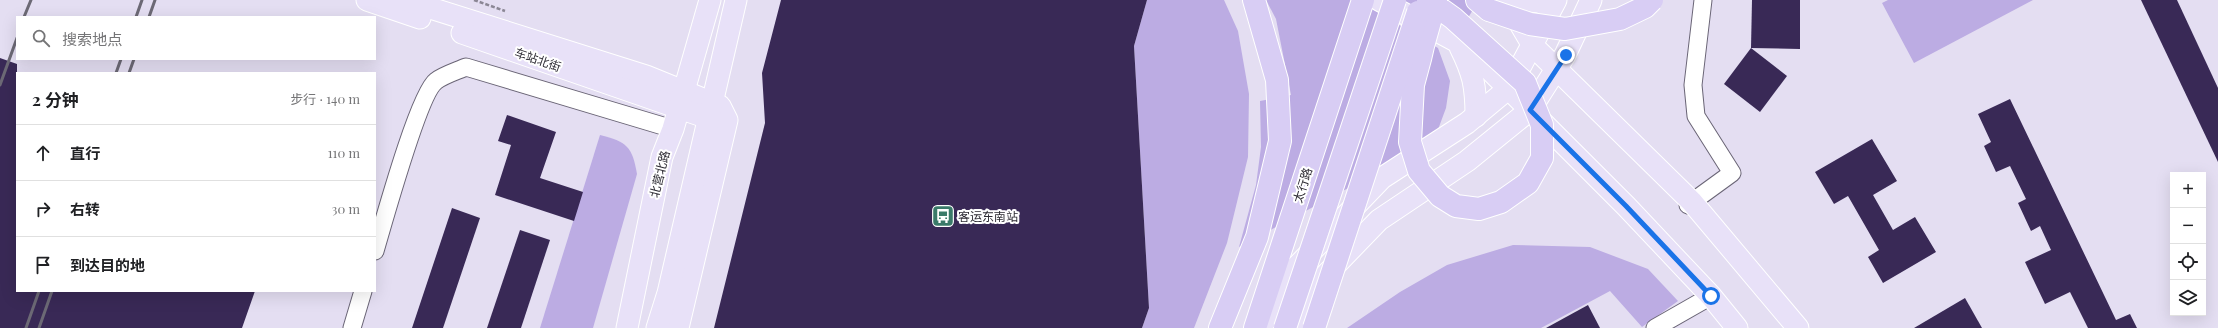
<!DOCTYPE html>
<html lang="zh">
<head>
<meta charset="utf-8">
<style>
	body { margin:0; font-family:"Playfair Display","Noto Sans SC",serif; background:#f2f2f2; color:#202124 }
	.controls { position:absolute; right:12px; bottom:12px; display:grid; overflow:hidden; border-radius:0px; box-shadow:0 4px 16px #0002 }
	.controls button { width:36px; height:36px; display:grid; place-items:center; padding:0; border:0; border-bottom:1px solid #e0e0e0; background:#fff; color:#202124; font:20px sans-serif }
	.stop { position:absolute; width:12px; height:12px; margin:-9px; border:3px solid #1a73e8; border-radius:50%; background:#fff }
	.stop.end { background:#1a73e8; border-color:#fff; box-shadow:0 1px 4px #0008 }
	.list { margin:0; padding:0; list-style:none }
	h2 { display:flex; justify-content:space-between; align-items:center; height:52px; margin:0; padding:0 16px; font-size:17px }
	h2 small { font-size:13px; font-weight:400; color:#757577 }
	.list li { display:grid; grid-template-columns:26px 1fr auto; gap:12px; align-items:center; box-sizing:border-box; height:56px; padding:0 16px; border-top:1px solid #e0e0e0 }
	.list b { display:block; font-size:15px; white-space:nowrap }
	.list em { font-size:13px; font-style:normal; color:#757577 }
	.icon { flex:none; width:22px; height:22px; fill:none; stroke:currentColor; stroke-width:2; stroke-linecap:round; stroke-linejoin:round }
	.map { position:relative; flex:none; width:2218px; height:328px; overflow:hidden }
	.search { position:absolute; background:#fff; box-shadow:0 4px 16px #0002; left:16px; top:16px; width:360px; height:44px; display:flex; align-items:center; gap:10px; box-sizing:border-box; padding:0 14px; border-radius:0px; color:#757577; font-size:15px }
	.panel { position:absolute; background:#fff; box-shadow:0 4px 16px #0002; left:16px; top:72px; width:360px; height:220px; border-radius:0px }
	.map>svg:first-child { display:block }
</style>
</head>
<body>
<div class="map">
<svg width="2218" height="328" viewBox="0 0 2218 328">
	<rect width="100%" height="100%" fill="#e4def2"/>
	<g fill="#bcace3">
		<polygon points="1147,0 1224,0 1238,31 1249,94 1248,157 1227,243 1194,328 1142,328 1149,308 1134,46"/>
		<polygon points="1266,0 1357,0 1438,48 1450,81 1446,108 1430,151 1378,172 1239,247 1256,185 1261,147 1260,101 1291,95 1276,19"/>
		<polygon points="1401,0 1479,0 1458,34"/>
		<polygon points="1888,0 2033,0 1914,63 1882,3"/>
		<path d="M 600,135 C 627,142 632,146 637,174 L 593,328 L 540,328 Z"/>
		<polygon points="1513,245 1590,247 1648,269 1678,301 1642,327 1610,291 1541,328 1347,328 1400,292 1447,265"/>
	</g>
	<g fill="#392956">
		<polygon points="781,0 1147,0 1134,46 1149,308 1142,328 714,328 765,123 762,73"/>
		<polygon points="1752,0 1800,0 1800,49 1751,48"/>
		<polygon points="2141,0 2177,0 2218,88 2218,162"/>
		<polygon points="1751,48 1787,76 1760,112 1724,84"/>
		<polygon points="0,58 17,64 17,291 255,291 242,328 0,328"/>
		<polygon points="2010,99 2116,320 2130,314 2137,328 2088,328 2070,292 2045,304 2025,262 2051,250 2040,226 2031,231 2018,203 2026,199 2010,166 1996,172 1984,146 1991,142 1978,114"/>
		<polygon points="507,115 556,132 540,178 583,192 574,221 495,195 511,145 498,141"/>
		<polygon points="1872,139 1897,181 1873,195 1893,230 1915,217 1936,252 1883,283 1868,257 1879,250 1848,196 1834,204 1815,172"/>
		<polygon points="452,208 480,218 443,328 412,328"/>
		<polygon points="520,230 550,240 521,328 487,328"/>
		<polygon points="1965,298 1982,328 1914,328"/>
		<polygon points="1588,305 1600,328 1546,328"/>
	</g>
	<g fill="none" stroke-linecap="round" stroke-linejoin="round">
		<g stroke="#6a6576" stroke-width="19">
			<g id="minor">
				<polyline points="1688,205 1732,173 1696,116 1693,85 1703,0"/>
				<path d="M 375,251 C 383,224 419,93 436,81 C 444,75 457,71 466,67 L 673,129"/>
				<polyline points="352,328 363,291"/>
				<polyline points="1655,328 1711,296"/>
			</g>
		</g>
		<g stroke="#fff" stroke-width="23">
			<g id="major">
				<polyline points="367,0 420,18"/>
				<polyline points="405,0 646,76 720,106 727,120 678,328"/>
				<polyline points="1379,0 1467,47 1626,206 1711,296 1737,328"/>
				<polyline points="1506,0 1533,46 1692,202 1798,328"/>
				<polyline points="1520,0 1539,2 1543,0"/>
				<polyline points="462,33 708,118"/>
				<path d="M 1460,47 C 1473,73 1476,86 1476,116"/>
				<polyline points="1266,320 1283,281 1382,178 1467,123 1509,88 1556,0"/>
				<polyline points="627,328 662,157 673,129 710,0"/>
				<polyline points="657,328 668,293 736,0"/>
				<polyline points="1297,328 1319,282 1379,220 1467,161 1530,110 1565,55 1591,0"/>
			</g>
		</g>
		<g stroke="#fff" stroke-width="24">
			<g id="highway">
				<polyline points="1477,0 1489,10"/>
				<polyline points="1220,328 1257,237 1280,141 1277,80 1254,0"/>
				<polyline points="1255,328 1363,0"/>
			</g>
		</g>
		<polyline stroke="#8b8795" stroke-width="2.5" stroke-dasharray="4 2" stroke-linecap="butt" points="474,0 505,11"/>
		<use href="#minor" stroke="#fff" stroke-width="17"/>
		<use href="#major" stroke="#e8e1f8" stroke-width="21"/>
		<use href="#highway" stroke="#d8cdf4" stroke-width="22"/>
		<g stroke="#6c6975" stroke-width="3">
			<polyline points="24,17 31,0"/>
			<polyline points="136,17 142,0"/>
			<polyline points="149,17 155,0"/>
			<polyline points="116,73 121,59"/>
			<polyline points="129,73 134,59"/>
			<polyline points="0,85 17,38"/>
			<polyline points="26,328 39,291"/>
			<polyline points="39,328 52,291"/>
		</g>
		<g stroke="#fff" stroke-width="24" stroke-linecap="butt">
			<g id="highway-bridge">
				<polyline points="1428,0 1453,18 1525,83 1542,125 1542,158 1528,183 1501,202 1479,209 1456,206 1440,196 1419,171 1410,142 1413,85 1420,59 1423,46 1436,0"/>
				<polyline points="1489,10 1530,24 1565,29 1620,19 1645,7 1652,0"/>
				<polyline points="1285,328 1395,0"/>
				<polyline points="1314,328 1418,12"/>
			</g>
		</g>
		<use href="#highway-bridge" stroke="#d8cdf4" stroke-width="22"/>
	</g>
	<g fill="none" stroke-linecap="round" stroke-linejoin="round">
		<polyline stroke="#1a73e8" stroke-width="5" points="1566,55 1530,110 1626,206 1711,296"/>
	</g>
	<defs>
		<g id="bus-square" transform="scale(1.15)"><rect x="-9" y="-9" width="18" height="18" rx="4" fill="#3a7a69" stroke="#fff"/><path d="M-5-6H5V4H4V6H2V4H-2V6H-4V4H-5ZM-3.5-4V0h7V-4ZM-3.5 1.2v1.5H-2V1.2ZM2 1.2v1.5H3.5V1.2Z" fill="#fff"/></g>
	</defs>
	<g fill-rule="evenodd">
		<use href="#bus-square" x="943" y="216"/>
	</g>
	<g text-anchor="middle" dominant-baseline="central" stroke-width="4" stroke-linejoin="round" paint-order="stroke">
		<g font-size="12" fill="#2c2a32" stroke="#fff">
			<text transform="translate(538 59) rotate(19)">车站北街</text>
			<text transform="translate(659 174) rotate(-76)">北营北路</text>
			<text transform="translate(1302 185) rotate(-72)">太行路</text>
		</g>
		<g font-size="12" fill="#2c2a32" stroke="#fff" text-anchor="start">
			<text x="958" y="216">客运东南站</text>
		</g>
	</g>
</svg>
<div class="controls">
<button>+</button>
<button>−</button>
<button><svg class="icon" aria-label="locate" viewBox="0 0 24 24"><circle cx="12" cy="12" r="6"/><path d="M12 2v4M12 18v4M2 12h4M18 12h4"/></svg></button>
<button><svg class="icon" aria-label="layers" viewBox="0 0 24 24"><path d="M12 4l9 5-9 5-9-5zM3 14l9 5 9-5"/></svg></button>
</div>
<div class="stop" style="left:1711px;top:296px"></div>
<div class="stop end" style="left:1566px;top:55px"></div>
<div class="search"><svg class="icon" aria-label="search" viewBox="0 0 24 24"><circle cx="10" cy="10" r="6"/><path d="M15 15l6 6"/></svg>搜索地点</div>
<section class="panel">
<h2>2 分钟<small>步行 · 140 m</small></h2>
<ul class="list">
<li><svg class="icon" aria-label="ahead" viewBox="0 0 24 24"><path d="M12 20V5M6 11l6-6 6 6"/></svg><div><b>直行</b></div><em>110 m</em></li>
<li><svg class="icon" aria-label="right" viewBox="0 0 24 24"><path d="M7 20v-9h11M14 6l5 5-5 5"/></svg><div><b>右转</b></div><em>30 m</em></li>
<li><svg class="icon" aria-label="arrive" viewBox="0 0 24 24"><path d="M6 21V4h12l-3 4 3 4H6"/></svg><div><b>到达目的地</b></div></li>
</ul>
</section>
</div>
</body>
</html>
